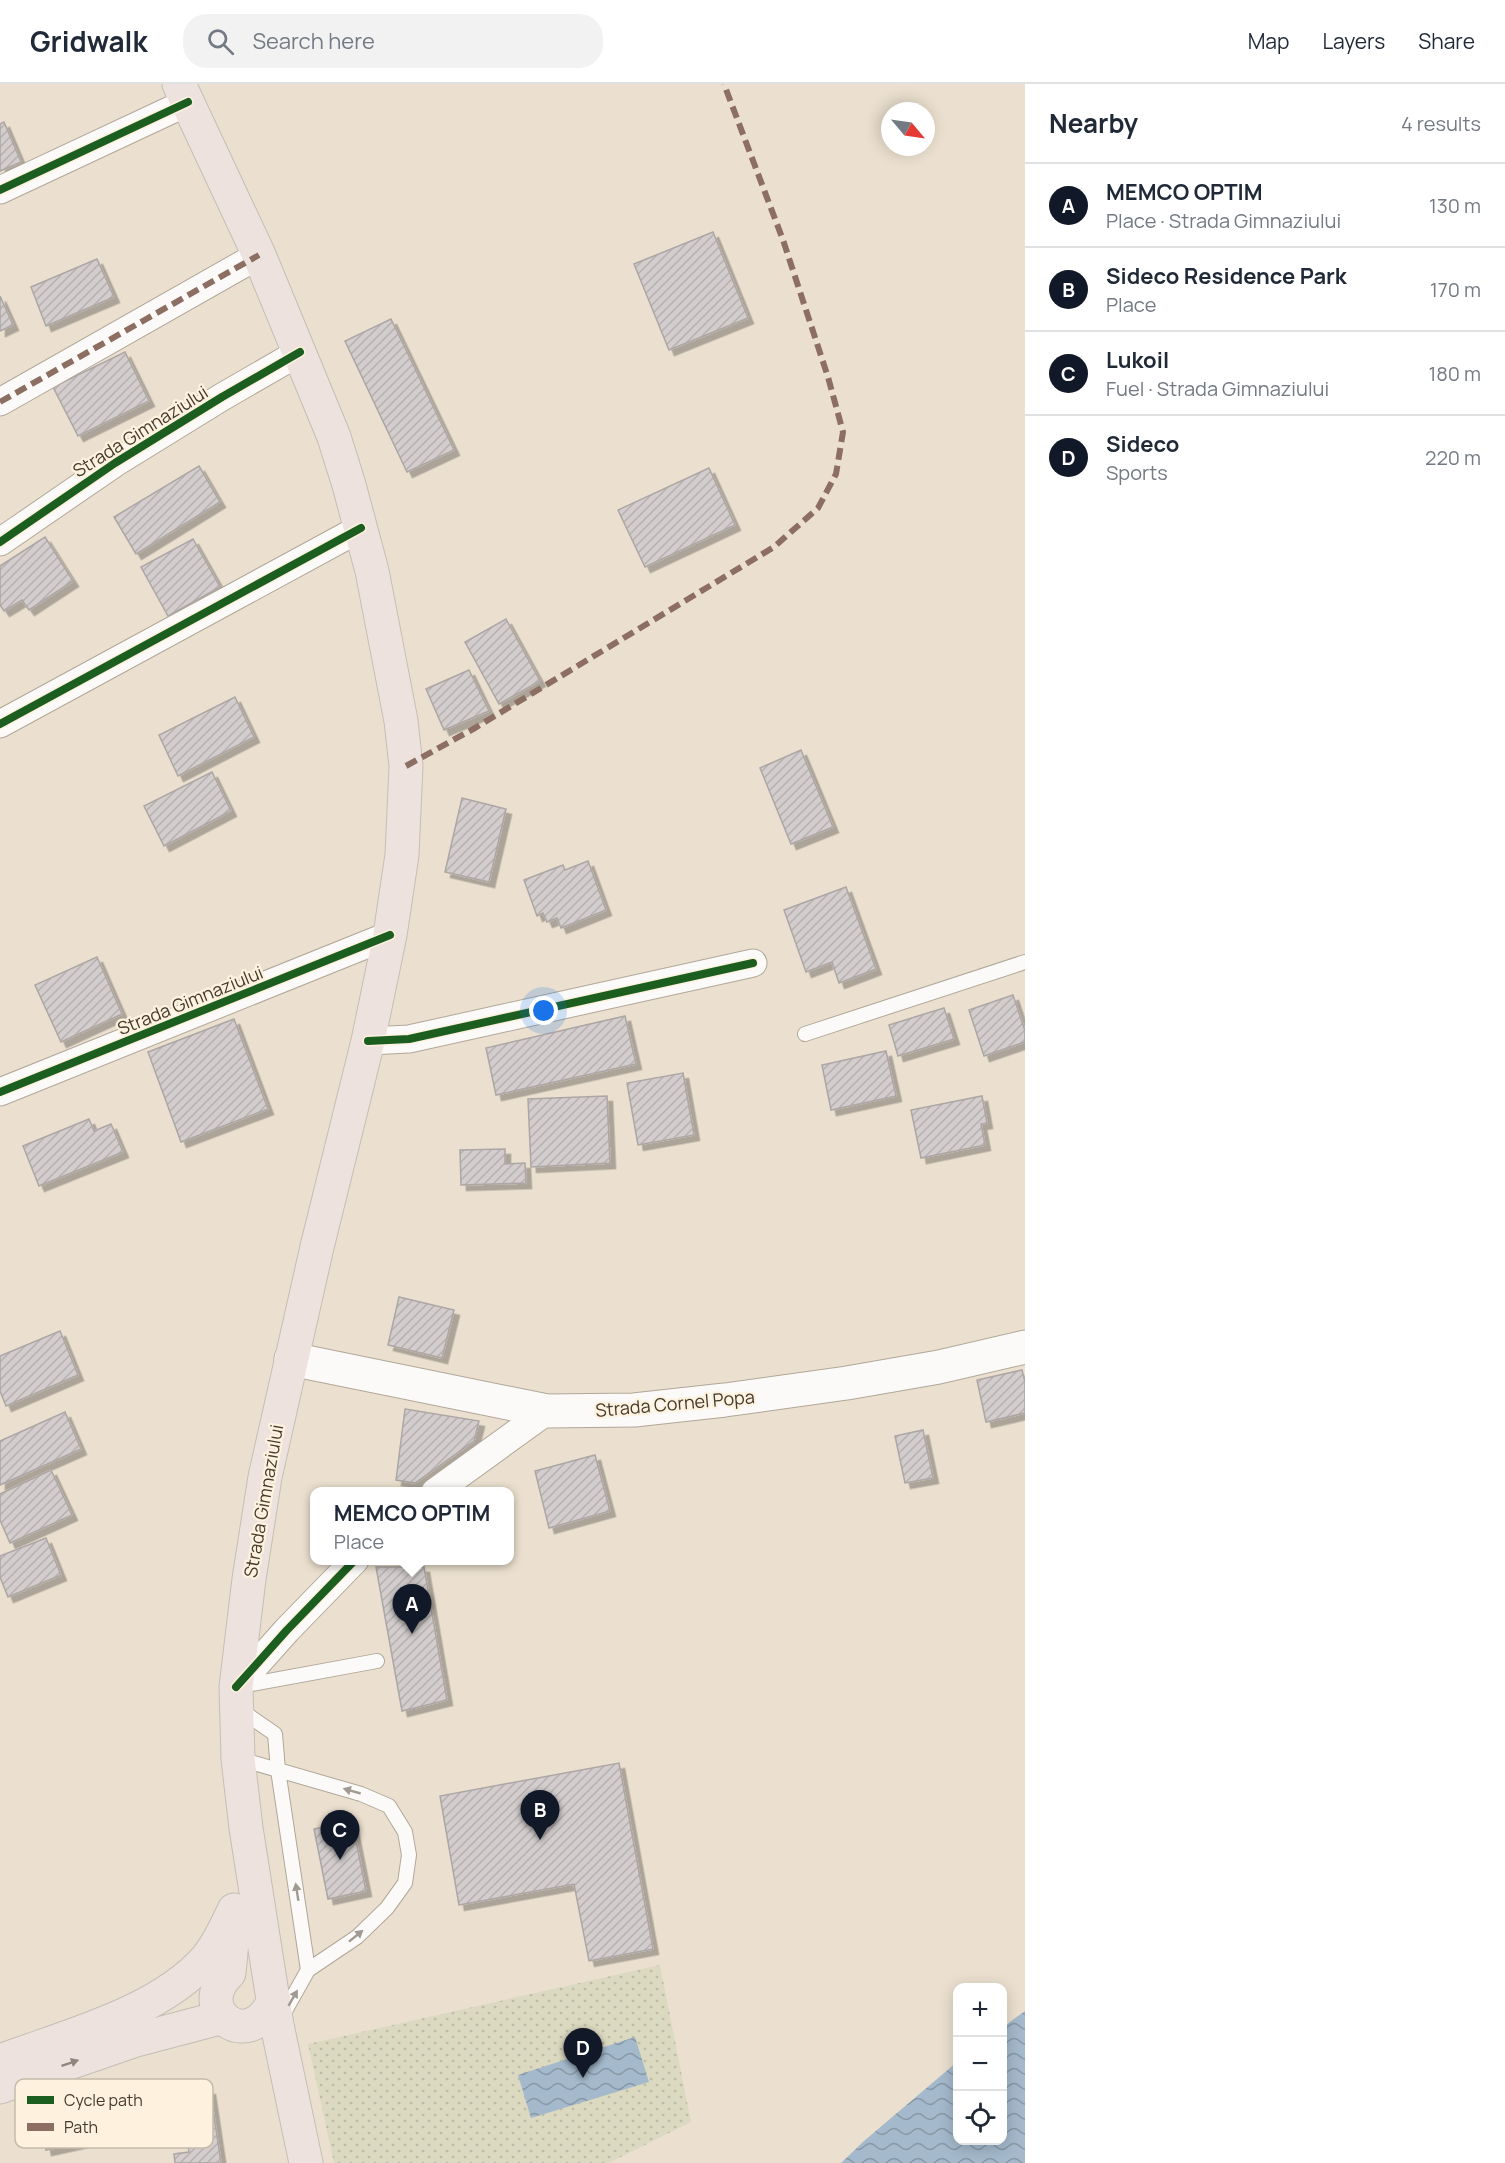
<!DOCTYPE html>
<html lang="en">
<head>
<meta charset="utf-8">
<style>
	body { margin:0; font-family:Manrope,sans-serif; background:#f2f2f3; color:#1f2937 }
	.controls { position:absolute; right:18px; bottom:18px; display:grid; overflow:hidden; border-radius:12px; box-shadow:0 3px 15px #0003 }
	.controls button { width:54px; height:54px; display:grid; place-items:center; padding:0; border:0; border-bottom:2px solid #e0e1e3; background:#fff; color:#1f2937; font:30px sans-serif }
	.compass { position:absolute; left:881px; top:18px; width:54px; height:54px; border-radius:50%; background:#fff; box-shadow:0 3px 15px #0003; rotate:119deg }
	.you { position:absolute; left:544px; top:927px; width:21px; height:21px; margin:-15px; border:4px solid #fff; border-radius:50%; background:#1a73e8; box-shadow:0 0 0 9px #1a73e833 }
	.badge { display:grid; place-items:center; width:39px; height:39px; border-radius:50%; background:#111827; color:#fff; font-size:20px; font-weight:700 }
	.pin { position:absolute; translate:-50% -50px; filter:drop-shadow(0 2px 3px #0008) }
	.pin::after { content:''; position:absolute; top:32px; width:21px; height:18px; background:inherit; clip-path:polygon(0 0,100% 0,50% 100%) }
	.popup { position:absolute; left:310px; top:1403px; width:204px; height:78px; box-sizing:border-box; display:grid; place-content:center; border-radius:12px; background:#fff; filter:drop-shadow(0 2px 4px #0005); font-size:20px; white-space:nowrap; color:#747a83 }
	.popup b { font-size:22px; color:#1f2937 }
	.popup::after { content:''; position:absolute; left:50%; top:100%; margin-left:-12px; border:12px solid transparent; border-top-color:#fff }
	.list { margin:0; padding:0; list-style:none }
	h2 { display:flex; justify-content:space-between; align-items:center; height:78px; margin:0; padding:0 24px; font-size:26px }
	h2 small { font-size:20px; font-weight:400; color:#747a83 }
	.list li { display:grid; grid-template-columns:39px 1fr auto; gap:18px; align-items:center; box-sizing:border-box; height:84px; padding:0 24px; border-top:2px solid #e0e1e3 }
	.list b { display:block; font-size:22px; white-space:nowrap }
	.list p { margin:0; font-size:20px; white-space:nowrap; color:#747a83 }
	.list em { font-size:20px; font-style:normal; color:#747a83 }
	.icon { flex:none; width:33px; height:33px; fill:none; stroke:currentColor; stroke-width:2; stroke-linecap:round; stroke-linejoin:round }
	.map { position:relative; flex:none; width:1025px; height:2079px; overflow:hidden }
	header { display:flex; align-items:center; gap:36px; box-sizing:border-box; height:84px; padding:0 30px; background:#fff; border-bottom:2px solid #e0e1e3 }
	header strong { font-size:28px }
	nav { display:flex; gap:33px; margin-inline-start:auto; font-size:21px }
	.search { width:420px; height:54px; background:#f2f2f3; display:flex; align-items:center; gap:15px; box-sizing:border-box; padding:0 21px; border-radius:24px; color:#747a83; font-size:22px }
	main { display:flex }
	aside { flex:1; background:#fff }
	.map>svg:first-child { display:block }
</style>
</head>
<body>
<header>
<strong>Gridwalk</strong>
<div class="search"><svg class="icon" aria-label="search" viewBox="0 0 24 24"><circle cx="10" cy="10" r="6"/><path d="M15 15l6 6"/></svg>Search here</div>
<nav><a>Map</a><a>Layers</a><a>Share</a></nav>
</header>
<main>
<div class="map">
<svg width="1025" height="2079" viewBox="0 0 1025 2079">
	<defs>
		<pattern id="park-dots" width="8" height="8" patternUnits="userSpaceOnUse" patternTransform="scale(1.5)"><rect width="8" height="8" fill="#dcd9c1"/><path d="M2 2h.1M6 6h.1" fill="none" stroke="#bebba6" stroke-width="1.8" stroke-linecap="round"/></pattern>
		<pattern id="water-waves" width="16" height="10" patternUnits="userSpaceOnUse" patternTransform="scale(1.5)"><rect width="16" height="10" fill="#a4b9cc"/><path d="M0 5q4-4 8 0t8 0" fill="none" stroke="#8798a6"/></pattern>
		<pattern id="building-hatch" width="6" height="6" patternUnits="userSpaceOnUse" patternTransform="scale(1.5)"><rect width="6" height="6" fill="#d3cdcd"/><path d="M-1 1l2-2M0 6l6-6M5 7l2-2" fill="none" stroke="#b6b1b0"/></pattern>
		<filter id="shadow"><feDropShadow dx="5.5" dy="5.5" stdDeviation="0" flood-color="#0004"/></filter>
	</defs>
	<rect width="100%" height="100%" fill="#ebe0cf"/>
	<polygon fill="url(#park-dots)" points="660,1881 691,2038 609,2079 334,2079 308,1960"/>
	<g fill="url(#water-waves)">
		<polygon points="1025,1927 1025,2079 841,2079 864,2057 957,1978 958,2056 1002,2056 1003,1943"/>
		<polygon points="635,1953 649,1998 531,2034 518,1991"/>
	</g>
	<g fill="url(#building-hatch)" stroke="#aca6a4" stroke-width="1.5" filter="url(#shadow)">
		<polygon points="4,38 21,78 0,87 0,40"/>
		<polygon points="713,148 748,234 669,266 634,180"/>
		<polygon points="97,175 114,213 46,242 31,203"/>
		<polygon points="0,212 13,241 0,247"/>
		<polygon points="391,235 454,366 407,388 345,257"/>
		<polygon points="125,268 149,317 78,352 53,303"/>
		<polygon points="199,382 220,418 136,470 114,433"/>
		<polygon points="709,384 735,441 645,483 618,426"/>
		<polygon points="45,453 73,497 29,526 22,516 4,527 0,521 0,482"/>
		<polygon points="193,455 220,503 168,532 141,483"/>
		<polygon points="506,535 540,597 499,620 465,558"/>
		<polygon points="469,586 489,627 444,646 426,605"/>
		<polygon points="235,613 254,653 178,692 159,651"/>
		<polygon points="801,666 833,743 791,760 760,684"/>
		<polygon points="212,688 231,727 164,762 144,722"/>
		<polygon points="462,714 506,725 489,798 445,788"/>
		<polygon points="588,777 606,826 561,844 557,834 547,838 543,829 537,832 524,796 563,781 565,786"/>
		<polygon points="846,803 876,885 839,899 832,878 806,888 784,826"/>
		<polygon points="97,873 122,930 61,958 35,901"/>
		<polygon points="1013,911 1025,947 1025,958 984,972 969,926"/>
		<polygon points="944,924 954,955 898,972 889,941"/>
		<polygon points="625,932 636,980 496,1011 486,964"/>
		<polygon points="234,935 268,1025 181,1058 148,968"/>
		<polygon points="886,967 896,1012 831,1026 822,981"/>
		<polygon points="683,989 694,1051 638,1061 627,999"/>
		<polygon points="607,1012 610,1079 531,1083 528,1015"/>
		<polygon points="982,1012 987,1039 981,1040 985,1061 921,1074 911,1026"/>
		<polygon points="89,1035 94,1047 111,1040 123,1068 39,1102 23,1062"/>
		<polygon points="505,1065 505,1080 525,1079 526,1099 461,1101 460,1066"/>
		<polygon points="399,1213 454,1226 442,1274 388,1261"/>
		<polygon points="60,1247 78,1291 6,1322 0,1307 0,1272"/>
		<polygon points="1022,1286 1025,1298 1025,1329 986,1338 977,1296"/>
		<polygon points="405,1325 479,1337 474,1357 415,1399 396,1396"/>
		<polygon points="65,1328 81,1365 0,1401 0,1357"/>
		<polygon points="923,1346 933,1394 905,1399 895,1352"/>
		<polygon points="595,1371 610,1427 549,1444 535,1387"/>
		<polygon points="51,1386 72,1431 10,1459 0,1436 0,1410"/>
		<polygon points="46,1454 61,1491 8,1513 0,1493 0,1472"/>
		<polygon points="376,1483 424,1483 447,1616 402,1627"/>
		<polygon points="619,1679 653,1865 589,1877 574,1800 459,1821 440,1712"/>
		<polygon points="352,1737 366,1807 328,1815 314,1745"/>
		<polygon points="142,1996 152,2043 46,2066 41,2038 123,2020 118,2001"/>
		<polygon points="210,2005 221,2079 175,2079 174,2070 189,2068 181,2009"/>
	</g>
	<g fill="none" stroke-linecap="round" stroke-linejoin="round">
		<g stroke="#b0a799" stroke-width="16">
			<g id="lane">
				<polyline points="805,950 1025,878"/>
				<polyline points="241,1602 377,1577"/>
				<polyline points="239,1625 275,1650 278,1686 308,1886"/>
				<polyline points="240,1675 361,1710 389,1722 405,1748 409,1771 405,1799 387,1824 357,1853 308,1886 281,1934"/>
			</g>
		</g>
		<g stroke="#b0a799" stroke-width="29">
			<g id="street">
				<polyline points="0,106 188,18"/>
				<polyline points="0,318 259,171"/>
				<polyline points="0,458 115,379 222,313 300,268"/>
				<polyline points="0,640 361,444"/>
				<polyline points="368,957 409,955 753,879"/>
				<polyline points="0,1008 390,851"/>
				<polyline points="435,1408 547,1327"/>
				<polyline points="236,1603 287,1546 355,1476"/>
			</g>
		</g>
		<g stroke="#b0a799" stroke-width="35">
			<polyline id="secondary" points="291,1275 547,1327 634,1326 725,1316 847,1299 939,1283 1025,1263"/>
		</g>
		<g stroke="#c4beb4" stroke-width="35">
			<g id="primary">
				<polyline points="179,0 259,171 334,353 349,401 372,487 401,637 406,682 402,771 390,851 368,957 317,1163 265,1393 249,1495 236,1603 238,1675 246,1744 277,1941 306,2079"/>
				<path d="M 234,1837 L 229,1889 C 190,1926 249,1972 274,1916"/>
				<path d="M 0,1977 C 67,1952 159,1929 207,1874 C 219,1859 226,1843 234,1826"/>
				<polyline points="0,2003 136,1956 223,1933"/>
			</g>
		</g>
		<use href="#lane" stroke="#fcfaf8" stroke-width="14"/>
		<use href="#street" stroke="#fcfaf8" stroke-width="27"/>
		<use href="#secondary" stroke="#fcfaf8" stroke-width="33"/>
		<use href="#primary" stroke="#ede2de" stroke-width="33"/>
		<g stroke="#8d6e63" stroke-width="6" stroke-dasharray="12 6" stroke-linecap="butt">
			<polyline points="0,318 259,171"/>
			<polyline points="406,682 475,644 774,463 818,424 836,390 843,348 828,293 783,156 724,0"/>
		</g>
		<g stroke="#fef2de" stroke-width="11">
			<g id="cycleway">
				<polyline points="0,106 188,18"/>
				<polyline points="0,458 115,379 222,313 300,268"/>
				<polyline points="0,640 361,444"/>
				<polyline points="368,957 409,955 753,879"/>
				<polyline points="0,1008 390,851"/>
				<polyline points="236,1603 287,1546 355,1476"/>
			</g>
		</g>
		<use href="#cycleway" stroke="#1b5e20" stroke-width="8"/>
	</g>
	<defs><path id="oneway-solid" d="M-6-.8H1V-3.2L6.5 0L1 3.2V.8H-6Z" transform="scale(1.5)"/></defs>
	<g fill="#a09a92">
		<use href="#oneway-solid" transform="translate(352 1707) rotate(-164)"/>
		<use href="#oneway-solid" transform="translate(297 1808) rotate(-99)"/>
		<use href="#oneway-solid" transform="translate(356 1852) rotate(-39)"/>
		<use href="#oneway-solid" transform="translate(293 1914) rotate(-60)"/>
	</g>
	<use fill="#90867d" href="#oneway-solid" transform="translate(70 1979) rotate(-19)"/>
	<g text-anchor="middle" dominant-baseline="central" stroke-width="4.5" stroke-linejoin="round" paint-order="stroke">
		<g font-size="18" fill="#433b2d" stroke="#fef2de">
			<text transform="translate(140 347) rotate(-32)">Strada Gimnaziului</text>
			<text transform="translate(190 916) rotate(-22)">Strada Gimnaziului</text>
			<text transform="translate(675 1319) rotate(-5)">Strada Cornel Popa</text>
			<text transform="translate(263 1417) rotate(-80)">Strada Gimnaziului</text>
		</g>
	</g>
	<rect x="15" y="1995" width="198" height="69" rx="9" fill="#fef2de" stroke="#c6bba9" stroke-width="1.5"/>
	<rect x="27" y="2012" width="27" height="8" fill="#1b5e20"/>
	<rect x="27" y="2039" width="27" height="8" fill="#8d6e63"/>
	<g font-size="16" fill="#433b2d">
		<text x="64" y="2022">Cycle path</text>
		<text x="64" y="2049">Path</text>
	</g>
</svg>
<div class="controls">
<button>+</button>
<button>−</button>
<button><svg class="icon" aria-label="locate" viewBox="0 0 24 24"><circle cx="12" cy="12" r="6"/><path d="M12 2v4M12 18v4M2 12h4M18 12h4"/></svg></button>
</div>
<svg class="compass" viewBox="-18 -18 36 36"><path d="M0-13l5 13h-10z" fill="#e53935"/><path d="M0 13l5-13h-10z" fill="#747a83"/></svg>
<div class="you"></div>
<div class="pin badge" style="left:412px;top:1550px">A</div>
<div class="popup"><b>MEMCO OPTIM</b>Place</div>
<div class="pin badge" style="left:540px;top:1756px">B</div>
<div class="pin badge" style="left:340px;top:1776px">C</div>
<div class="pin badge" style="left:583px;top:1994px">D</div>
</div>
<aside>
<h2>Nearby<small>4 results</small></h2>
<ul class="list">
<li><span class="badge">A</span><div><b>MEMCO OPTIM</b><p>Place · Strada Gimnaziului</p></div><em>130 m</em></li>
<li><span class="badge">B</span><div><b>Sideco Residence Park</b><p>Place</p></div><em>170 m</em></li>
<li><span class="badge">C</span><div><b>Lukoil</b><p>Fuel · Strada Gimnaziului</p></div><em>180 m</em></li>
<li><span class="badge">D</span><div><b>Sideco</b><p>Sports</p></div><em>220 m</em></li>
</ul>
</aside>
</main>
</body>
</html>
